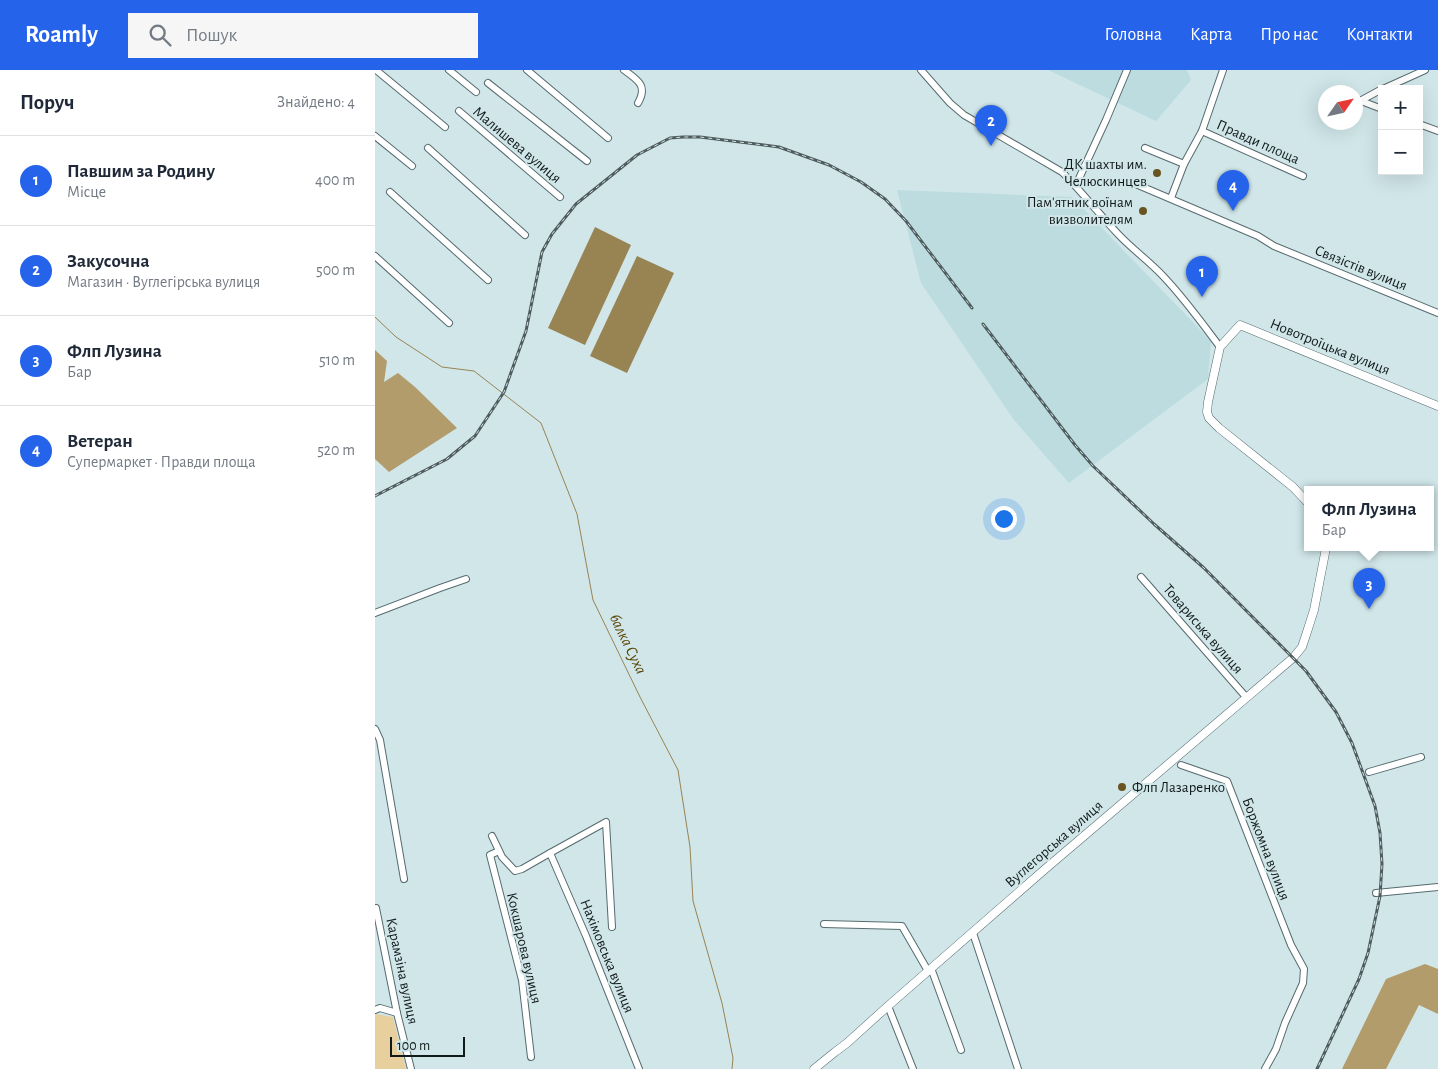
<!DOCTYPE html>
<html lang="uk">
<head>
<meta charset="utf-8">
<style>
	body { margin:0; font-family:"Alegreya Sans",sans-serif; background:#f6f6f7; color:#1f2937 }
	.controls { position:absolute; right:15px; top:15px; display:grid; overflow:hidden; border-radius:0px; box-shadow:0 5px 20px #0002 }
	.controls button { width:45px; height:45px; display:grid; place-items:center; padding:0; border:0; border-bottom:1px solid #e0e1e3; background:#fff; color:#1f2937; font:25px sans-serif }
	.compass { position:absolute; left:943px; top:15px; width:45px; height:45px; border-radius:50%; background:#fff; box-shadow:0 5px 20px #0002; rotate:56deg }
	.scale { position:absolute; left:15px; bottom:12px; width:75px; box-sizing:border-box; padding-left:5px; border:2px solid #11191a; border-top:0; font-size:14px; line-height:18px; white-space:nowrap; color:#11191a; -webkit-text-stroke:4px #d0e6e9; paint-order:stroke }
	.you { position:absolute; left:628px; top:448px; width:18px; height:18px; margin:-12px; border:4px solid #fff; border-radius:50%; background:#1a73e8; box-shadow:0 0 0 8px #1a73e833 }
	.badge { display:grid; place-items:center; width:32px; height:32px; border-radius:50%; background:#2563eb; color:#fff; font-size:16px; font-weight:700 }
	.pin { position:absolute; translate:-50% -41px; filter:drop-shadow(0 1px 2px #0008) }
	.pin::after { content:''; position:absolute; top:26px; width:18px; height:15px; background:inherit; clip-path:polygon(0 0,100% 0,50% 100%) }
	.popup { position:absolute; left:929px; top:416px; width:130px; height:65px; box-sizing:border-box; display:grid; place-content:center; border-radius:0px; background:#fff; filter:drop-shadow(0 1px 4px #0005); font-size:16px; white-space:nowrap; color:#747a83 }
	.popup b { font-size:19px; color:#1f2937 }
	.popup::after { content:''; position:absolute; left:50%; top:100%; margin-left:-10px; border:10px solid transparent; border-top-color:#fff }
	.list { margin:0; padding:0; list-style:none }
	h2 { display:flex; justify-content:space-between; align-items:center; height:65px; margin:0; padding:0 20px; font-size:21px }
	h2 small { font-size:16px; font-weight:400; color:#747a83 }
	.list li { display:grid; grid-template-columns:32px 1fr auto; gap:15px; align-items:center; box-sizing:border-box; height:90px; padding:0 20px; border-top:1px solid #e0e1e3 }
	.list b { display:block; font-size:19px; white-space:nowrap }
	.list p { margin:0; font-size:16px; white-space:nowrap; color:#747a83 }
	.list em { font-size:16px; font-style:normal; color:#747a83 }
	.icon { flex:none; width:28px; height:28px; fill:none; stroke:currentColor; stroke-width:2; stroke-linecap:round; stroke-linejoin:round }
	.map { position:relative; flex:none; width:1063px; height:999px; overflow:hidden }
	header { display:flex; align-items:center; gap:30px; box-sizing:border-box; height:70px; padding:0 25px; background:#2563eb; color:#fff }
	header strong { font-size:24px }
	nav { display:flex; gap:28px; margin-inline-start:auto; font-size:18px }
	.search { width:350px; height:45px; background:#f6f6f7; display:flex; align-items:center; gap:12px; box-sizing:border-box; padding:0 18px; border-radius:0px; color:#747a83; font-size:19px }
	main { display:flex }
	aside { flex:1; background:#fff }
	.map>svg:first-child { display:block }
</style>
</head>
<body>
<header>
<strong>Roamly</strong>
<div class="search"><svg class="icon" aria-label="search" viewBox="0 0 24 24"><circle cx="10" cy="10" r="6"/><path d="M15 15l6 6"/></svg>Пошук</div>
<nav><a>Головна</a><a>Карта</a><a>Про нас</a><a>Контакти</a></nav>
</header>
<main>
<aside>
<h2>Поруч<small>Знайдено: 4</small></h2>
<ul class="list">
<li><span class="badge">1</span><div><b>Павшим за Родину</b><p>Місце</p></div><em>400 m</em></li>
<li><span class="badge">2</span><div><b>Закусочна</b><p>Магазин · Вуглегірська вулиця</p></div><em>500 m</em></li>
<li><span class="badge">3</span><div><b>Флп Лузина</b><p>Бар</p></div><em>510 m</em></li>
<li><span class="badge">4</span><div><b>Ветеран</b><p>Супермаркет · Правди площа</p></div><em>520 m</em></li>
</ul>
</aside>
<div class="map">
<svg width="1063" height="999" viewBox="0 0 1063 999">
	<rect width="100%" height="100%" fill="#d0e6e9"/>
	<g fill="#bcdce0">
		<polygon points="673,0 812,0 816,10 781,51"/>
		<polygon points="522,120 697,127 836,271 833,309 694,413 639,350 546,213"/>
	</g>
	<polygon fill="#e7d09e" points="1,944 18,947 31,999 0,999 0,946"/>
	<g fill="#b29c6c">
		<polygon points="0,280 12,291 9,312 23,303 40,317 82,358 14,402 0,389"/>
		<polygon points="1050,894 1063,899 1063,944 1044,935 1011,999 967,999 1011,909"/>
	</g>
	<g fill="#988353">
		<polygon points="220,157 256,175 210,275 173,258"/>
		<polygon points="262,186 299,203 252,303 215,286"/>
	</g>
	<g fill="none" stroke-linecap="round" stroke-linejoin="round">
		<polyline stroke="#988353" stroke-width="1" points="0,247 21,267 67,297 99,301 166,353 202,444 218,530 265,627 303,700 315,777 318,831 347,933 358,988 357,999"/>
		<g stroke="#576b6e" stroke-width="8">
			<g id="minor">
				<polyline points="1,0 70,57"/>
				<polyline points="74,0 101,22"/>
				<polyline points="152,0 233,68"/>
				<path d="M 249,0 C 263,10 273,16 263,33"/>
				<path d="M 546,0 L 575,33 L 589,45 L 687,102 C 707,122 724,144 743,164 C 757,179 774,191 788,206 C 809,228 827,253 845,277"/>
				<polyline points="113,13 212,91"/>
				<polyline points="1008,19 1050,0"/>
				<polyline points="960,21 963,22"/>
				<polyline points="981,29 1007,39"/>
				<polyline points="985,31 1007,19"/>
				<polyline points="84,41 185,127"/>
				<polyline points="1044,54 1063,61"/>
				<polyline points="827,61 928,106"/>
				<polyline points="0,66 37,96"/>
				<polyline points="53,78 150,165"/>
				<polyline points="770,78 809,94"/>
				<polyline points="701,115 731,50 752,0"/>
				<polyline points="763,115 883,166 899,176 1063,243"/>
				<polyline points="15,122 113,210"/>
				<polyline points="796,128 809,94 827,61 848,0"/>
				<polyline points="0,186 74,253"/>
				<polyline points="766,507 871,627"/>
				<polyline points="0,543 65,518 91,509"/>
				<polyline points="0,659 5,670 29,809"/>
				<polyline points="806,695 852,711 916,875 929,899 928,913 910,953 901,979 890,999"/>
				<polyline points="994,702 1046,687"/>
				<polyline points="117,766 127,787 140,801 147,799 175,783 211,866 264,999"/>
				<polyline points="124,781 115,785 147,910 156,987"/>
				<polyline points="175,783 231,752 237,857"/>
				<polyline points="1001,823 1063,817"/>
				<polyline points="1,838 22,943 36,999"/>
				<polyline points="449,854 527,856 553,901"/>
				<polyline points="598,863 643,999"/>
				<polyline points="556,898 586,980"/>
				<polyline points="513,936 538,999"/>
				<polyline points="0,940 5,938 22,943"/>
			</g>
		</g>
		<g stroke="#576b6e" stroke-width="9">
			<g id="major">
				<polyline points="933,433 918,417 844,358 834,348 832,342 833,332 845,277 865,255 1063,336"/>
				<polyline points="439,999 460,982 472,973 513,936 669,800 918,588 927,577 931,565 939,540 951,478"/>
			</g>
		</g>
		<use href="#minor" stroke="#fff" stroke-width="6"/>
		<use href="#major" stroke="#fff" stroke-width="8"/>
		<g stroke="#4f5b5d" stroke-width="3">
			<g id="rail">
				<polyline points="608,254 700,375 718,396 779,454 829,498 931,601 961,642 977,673 1000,736 1005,763 1007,794 1005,826 993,883 984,909 942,999"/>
				<polyline points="0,426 72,389 100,366 129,322 151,261 167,182 177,164 201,134 262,85 295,68 308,67 325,67 404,77 454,95 486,112 510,129 531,151 597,238"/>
			</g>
		</g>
		<use href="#rail" stroke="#d0e6e9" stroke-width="1" stroke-dasharray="4" stroke-linecap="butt"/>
	</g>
	<g fill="#685321" stroke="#d0e6e9" stroke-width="2">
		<circle cx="782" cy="103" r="5"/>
		<circle cx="768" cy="141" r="5"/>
		<circle cx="747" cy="717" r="5"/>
	</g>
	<g text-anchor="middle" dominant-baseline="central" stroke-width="4" stroke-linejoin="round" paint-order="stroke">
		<g font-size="15" fill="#11191a" stroke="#d0e6e9">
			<text transform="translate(883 72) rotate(24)">Правди площа</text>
			<text transform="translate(142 75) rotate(40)">Малишева вулиця</text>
			<text transform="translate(986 198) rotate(22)">Связістів вулиця</text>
			<text transform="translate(955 277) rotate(22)">Новотроїцька вулиця</text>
			<text transform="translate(828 559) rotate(49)">Товариська вулиця</text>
			<text transform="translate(679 774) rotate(-41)">Вуглегорська вулиця</text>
			<text transform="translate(891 779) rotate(69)">Боржомна вулиця</text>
			<text transform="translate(149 878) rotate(77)">Кокшарова вулиця</text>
			<text transform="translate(232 886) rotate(68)">Нахімовська вулиця</text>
			<text transform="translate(27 901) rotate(78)">Карамзіна вулиця</text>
		</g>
		<g font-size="15" fill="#11191a" stroke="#d0e6e9" text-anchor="end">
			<text x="772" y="94">ДК шахты им.<tspan x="772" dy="17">Челюскинцев</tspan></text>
			<text x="758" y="132">Пам'ятник воїнам<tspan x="758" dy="17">визволителям</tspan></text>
			<text x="757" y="717" text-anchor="start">Флп Лазаренко</text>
		</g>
		<g font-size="16" font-style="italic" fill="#5a4303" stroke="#d0e6e9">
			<text transform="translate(253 574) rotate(64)">балка Суха</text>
		</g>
	</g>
</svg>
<div class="controls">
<button>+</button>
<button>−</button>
</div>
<svg class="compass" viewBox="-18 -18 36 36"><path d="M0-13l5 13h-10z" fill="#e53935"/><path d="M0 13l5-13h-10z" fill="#747a83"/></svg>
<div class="scale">100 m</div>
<div class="you"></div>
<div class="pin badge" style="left:827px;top:227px">1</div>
<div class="pin badge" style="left:616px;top:76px">2</div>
<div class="pin badge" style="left:994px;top:539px">3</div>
<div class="popup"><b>Флп Лузина</b>Бар</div>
<div class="pin badge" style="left:858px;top:141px">4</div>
</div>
</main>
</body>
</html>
